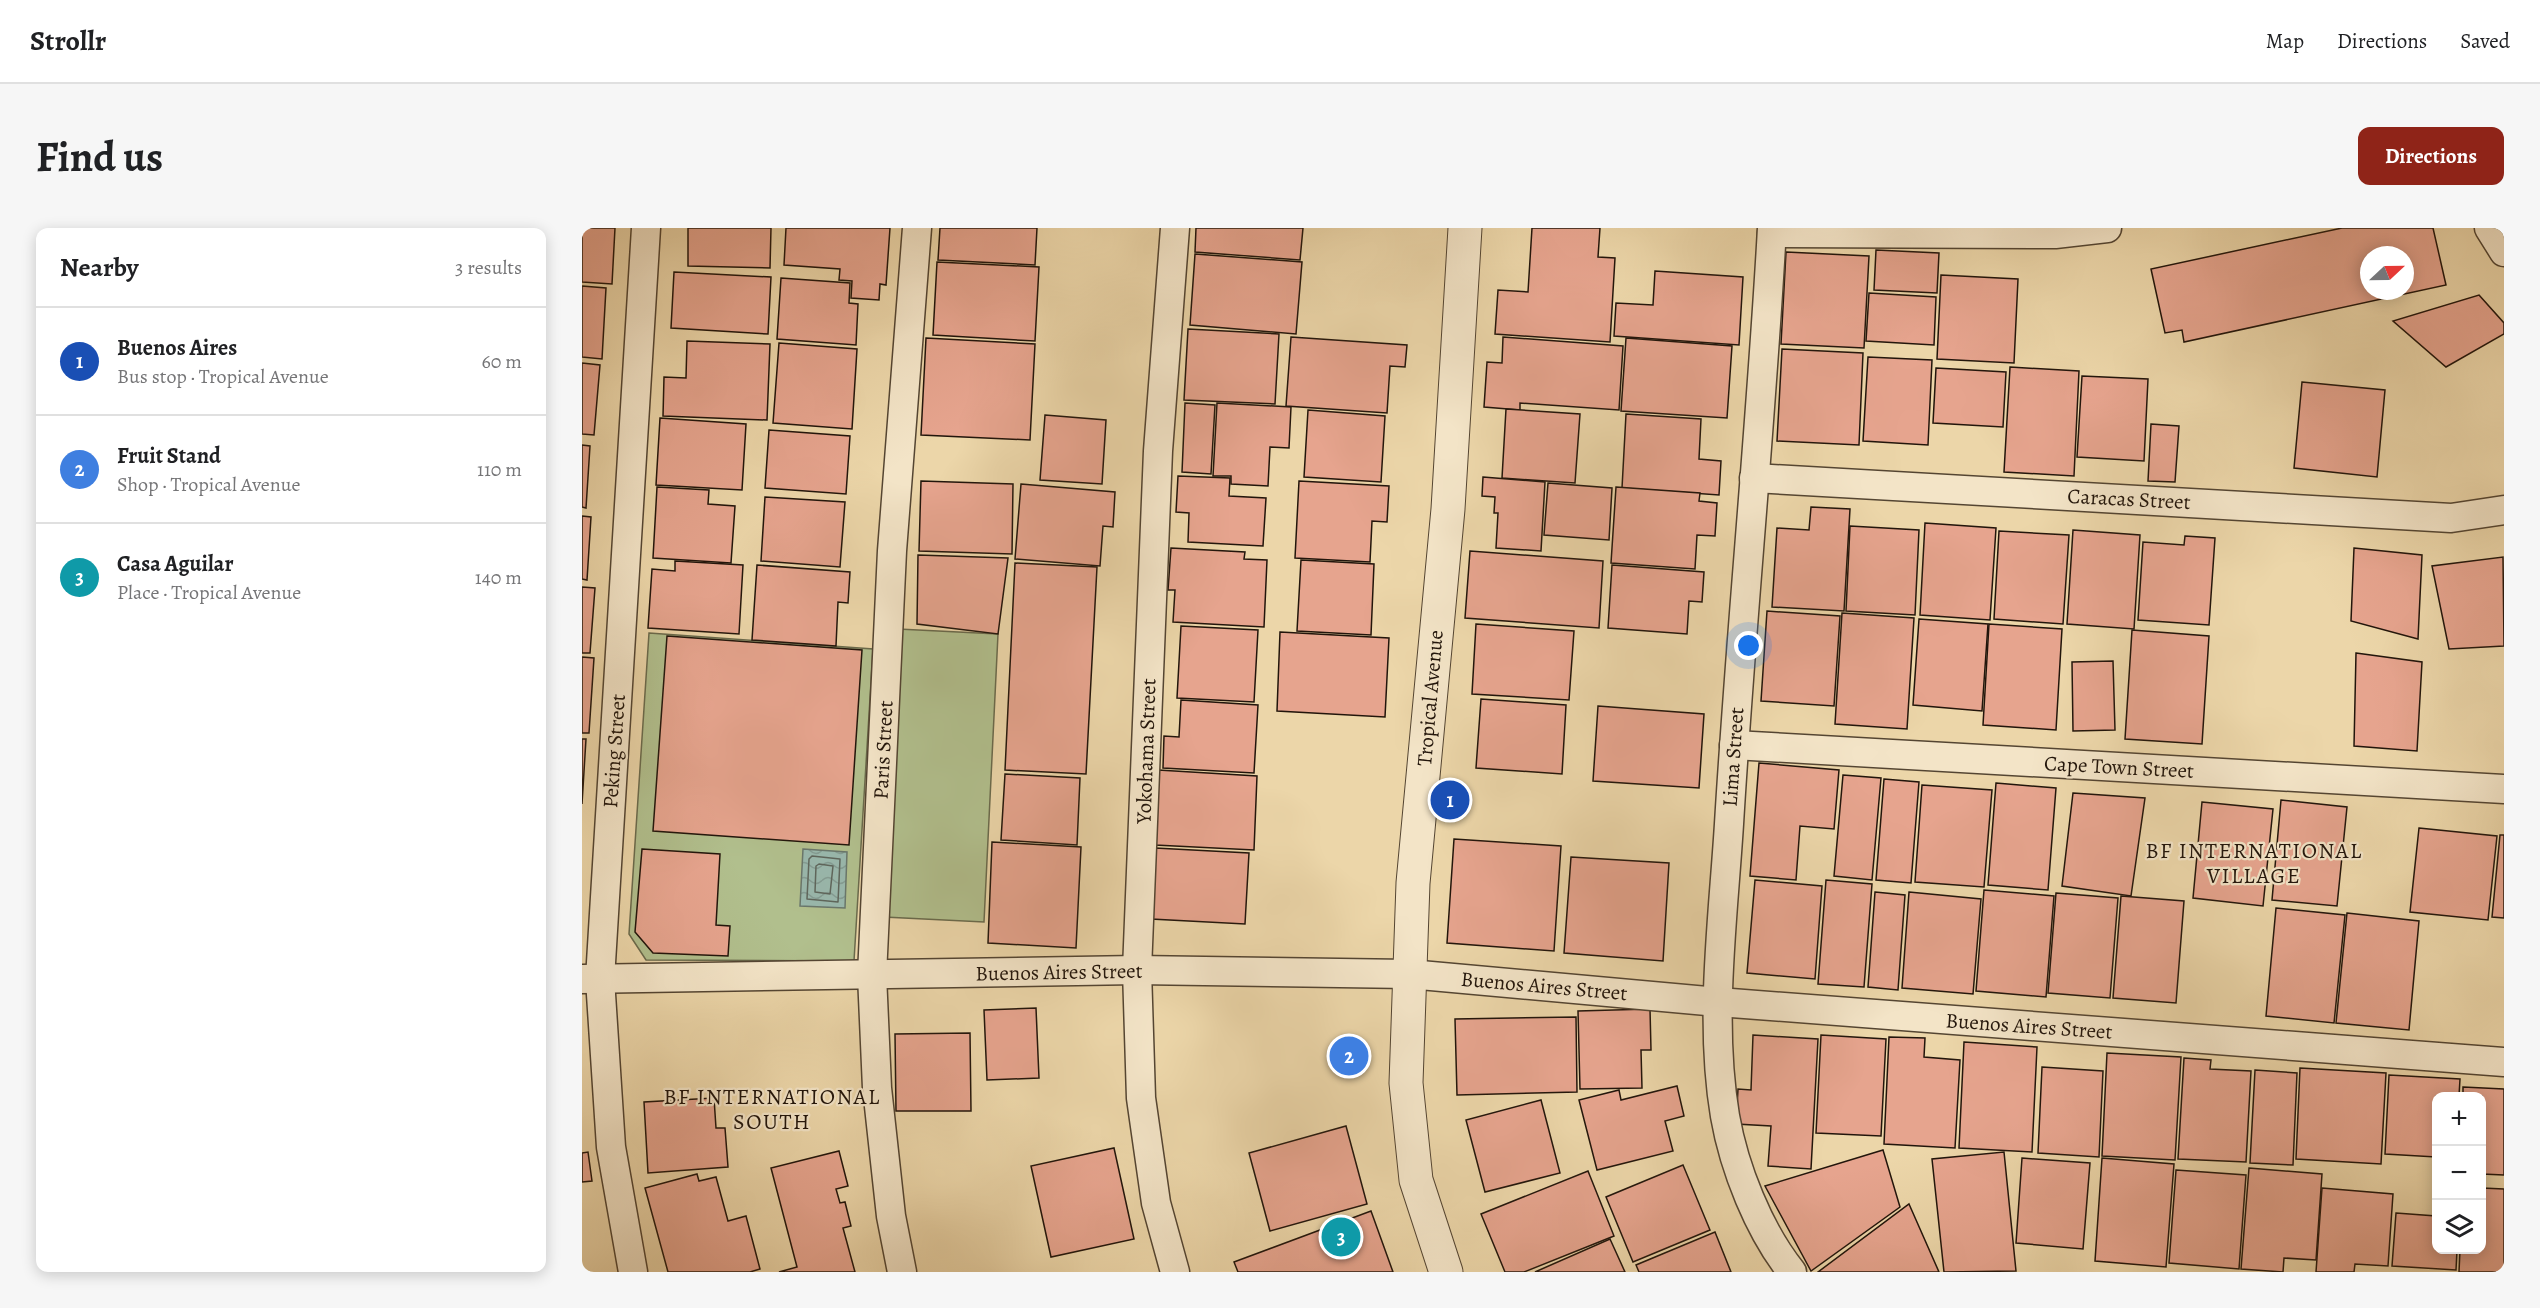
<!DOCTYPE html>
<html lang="en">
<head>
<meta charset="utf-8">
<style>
	body { margin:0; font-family:Alegreya,serif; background:#f6f6f6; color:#202124 }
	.controls { position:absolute; right:18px; bottom:18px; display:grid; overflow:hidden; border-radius:12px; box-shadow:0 3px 15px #0003 }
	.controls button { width:54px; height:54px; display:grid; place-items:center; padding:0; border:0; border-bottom:2px solid #e0e0e0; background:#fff; color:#202124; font:30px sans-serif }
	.compass { position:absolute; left:1778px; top:18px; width:54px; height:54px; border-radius:50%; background:#fff; box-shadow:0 3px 15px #0003; rotate:68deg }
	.you { position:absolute; left:1167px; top:418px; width:21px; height:21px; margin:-15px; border:4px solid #fff; border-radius:50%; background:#1a73e8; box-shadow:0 0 0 9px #1a73e833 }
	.badge { display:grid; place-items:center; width:39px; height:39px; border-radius:50%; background:#8f2418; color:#fff; font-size:20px; font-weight:700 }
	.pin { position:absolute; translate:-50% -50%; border:3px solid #fff; box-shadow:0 2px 6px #0006 }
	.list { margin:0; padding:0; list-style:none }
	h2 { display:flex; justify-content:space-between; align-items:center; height:78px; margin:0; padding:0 24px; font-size:26px }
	h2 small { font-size:20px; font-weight:400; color:#757577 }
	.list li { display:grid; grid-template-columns:39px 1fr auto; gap:18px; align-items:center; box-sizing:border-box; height:108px; padding:0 24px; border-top:2px solid #e0e0e0 }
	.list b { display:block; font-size:22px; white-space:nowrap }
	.list p { margin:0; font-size:20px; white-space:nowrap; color:#757577 }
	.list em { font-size:20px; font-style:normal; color:#757577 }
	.icon { flex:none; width:33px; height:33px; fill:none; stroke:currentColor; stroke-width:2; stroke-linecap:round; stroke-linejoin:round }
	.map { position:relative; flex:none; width:1922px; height:1044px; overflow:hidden; border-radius:12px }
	header { display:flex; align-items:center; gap:36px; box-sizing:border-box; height:84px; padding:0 30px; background:#fff; border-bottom:2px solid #e0e0e0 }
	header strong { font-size:28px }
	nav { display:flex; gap:33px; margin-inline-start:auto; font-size:21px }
	.intro { display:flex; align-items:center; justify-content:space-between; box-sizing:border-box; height:144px; padding:0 36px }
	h1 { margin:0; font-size:42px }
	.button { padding:15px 27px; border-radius:12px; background:#8f2418; color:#fff; font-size:21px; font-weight:700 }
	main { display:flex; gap:36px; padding:0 36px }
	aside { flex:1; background:#fff; border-radius:12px; box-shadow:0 3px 15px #0003 }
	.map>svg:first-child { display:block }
</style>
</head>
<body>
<header>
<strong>Strollr</strong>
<nav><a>Map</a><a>Directions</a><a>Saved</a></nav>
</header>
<div class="intro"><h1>Find us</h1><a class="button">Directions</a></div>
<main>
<aside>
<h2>Nearby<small>3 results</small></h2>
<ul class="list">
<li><span class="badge" style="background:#1a4fb4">1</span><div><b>Buenos Aires</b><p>Bus stop · Tropical Avenue</p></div><em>60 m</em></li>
<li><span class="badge" style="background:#3f7fe0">2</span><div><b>Fruit Stand</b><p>Shop · Tropical Avenue</p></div><em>110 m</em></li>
<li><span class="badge" style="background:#0f9aa8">3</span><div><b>Casa Aguilar</b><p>Place · Tropical Avenue</p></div><em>140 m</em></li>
</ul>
</aside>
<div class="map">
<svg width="1922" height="1044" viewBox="0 0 1922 1044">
	<defs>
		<pattern id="water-waves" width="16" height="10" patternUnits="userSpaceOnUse" patternTransform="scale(1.5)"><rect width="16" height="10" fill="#99b8ad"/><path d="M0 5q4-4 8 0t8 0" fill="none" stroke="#849d94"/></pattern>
	</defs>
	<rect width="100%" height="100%" fill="#ecd6a9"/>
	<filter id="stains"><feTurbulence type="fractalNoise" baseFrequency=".00333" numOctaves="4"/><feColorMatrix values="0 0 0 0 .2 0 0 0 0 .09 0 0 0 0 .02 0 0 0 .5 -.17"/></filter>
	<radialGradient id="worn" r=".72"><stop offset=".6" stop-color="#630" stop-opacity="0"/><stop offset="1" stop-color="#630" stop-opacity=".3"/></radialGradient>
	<g fill="#b1bf8d" stroke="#6a6a4c" stroke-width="1.5">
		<polygon points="316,401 416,406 402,694 302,689"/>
		<polygon points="67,405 291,421 272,733 64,732 47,706"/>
	</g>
	<polygon fill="url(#water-waves)" stroke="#69776c" stroke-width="1.5" points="221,621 265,624 263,680 218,678"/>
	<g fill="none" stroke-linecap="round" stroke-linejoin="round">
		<g stroke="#5e665c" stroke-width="1.5">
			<polygon points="230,628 258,631 256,674 225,671 227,631"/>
			<polygon points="237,636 251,638 248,666 233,664 234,638"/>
		</g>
	</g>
	<g fill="#e6a48e" stroke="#22150b" stroke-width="1.5" fill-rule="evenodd">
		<polygon points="0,0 33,0 30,56 0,54"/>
		<polygon points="106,0 189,0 188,40 106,38"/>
		<polygon points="204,0 308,0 304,57 298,56 297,72 269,70 270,53 257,52 258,41 202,37"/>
		<polygon points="358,0 455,0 453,37 356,32"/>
		<polygon points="614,0 721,0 718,32 613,24"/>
		<polygon points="950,0 1018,0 1016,29 1033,30 1028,114 913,106 916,62 946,64"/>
		<path d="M 1760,0 L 1851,0 L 1864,57 L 1602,114 L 1600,102 L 1583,105 L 1569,41 ZM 1787,27 L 1823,27 L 1823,63 L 1787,63 Z"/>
		<polygon points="1294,22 1357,25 1355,65 1292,62"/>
		<polygon points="1204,24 1287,28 1282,120 1199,116"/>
		<polygon points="613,26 720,34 714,106 608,97"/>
		<polygon points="355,34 457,39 453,113 351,107"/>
		<polygon points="1073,43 1161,49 1157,117 1032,108 1034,75 1071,77"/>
		<polygon points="92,44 189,49 186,106 89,100"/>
		<polygon points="1359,47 1436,51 1432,135 1355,131"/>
		<polygon points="199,50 268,55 267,75 276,76 274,117 195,111"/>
		<polygon points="0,58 24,60 20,131 0,129"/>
		<polygon points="1287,65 1354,69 1352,117 1284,113"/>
		<polygon points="1897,67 1922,95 1922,106 1864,139 1811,93"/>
		<polygon points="606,101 697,106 693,176 602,172"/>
		<polygon points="709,109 825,117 823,139 808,138 805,185 704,178"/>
		<polygon points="921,109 1041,118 1037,182 938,175 938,182 902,179 905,134 920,135"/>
		<polygon points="344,110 453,116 448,212 339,207"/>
		<polygon points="1044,110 1150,118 1145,190 1039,183"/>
		<polygon points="105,113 188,116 185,192 81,188 82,149 104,150"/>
		<polygon points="197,115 275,121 270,201 191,195"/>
		<polygon points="1200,121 1281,125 1277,217 1195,213"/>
		<polygon points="1286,129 1350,132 1346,217 1281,213"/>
		<polygon points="0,135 18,137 12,207 0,206"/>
		<polygon points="1428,139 1497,143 1492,248 1422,244"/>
		<polygon points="1354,140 1424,144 1421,199 1351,195"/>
		<polygon points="1500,148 1566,151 1562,233 1495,229"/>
		<polygon points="1720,154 1803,162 1795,249 1712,240"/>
		<polygon points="603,175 633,177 629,246 600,244"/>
		<polygon points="635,175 709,179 707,220 688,219 686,258 649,256 649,248 631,248"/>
		<polygon points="924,181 998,186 993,255 920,250"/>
		<polygon points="726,182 803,188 799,254 722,249"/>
		<polygon points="1044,186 1119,191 1117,231 1139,233 1137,267 1040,260"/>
		<polygon points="463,187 524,192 520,256 458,252"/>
		<polygon points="78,190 164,196 160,262 74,257"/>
		<polygon points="1569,196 1597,198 1593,254 1566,253"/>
		<polygon points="187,202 268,208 264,266 183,260"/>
		<polygon points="0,217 8,218 4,280 0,279"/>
		<polygon points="596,248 648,250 647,268 684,270 681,318 606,314 607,285 594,284"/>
		<polygon points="901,249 963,254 959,323 914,320 916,285 912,285 913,269 900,268"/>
		<polygon points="339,253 431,256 430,326 337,323"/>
		<polygon points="717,253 807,258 805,294 790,293 788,334 713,330"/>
		<polygon points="966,255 1030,260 1027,312 962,307"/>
		<polygon points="439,256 533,264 531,299 521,298 518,338 433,331"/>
		<polygon points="75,259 127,262 126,276 153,278 149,335 71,330"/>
		<polygon points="1034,259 1118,265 1117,273 1135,275 1133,308 1115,307 1113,341 1029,335"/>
		<polygon points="183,269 263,274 258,339 179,333"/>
		<polygon points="1229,279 1268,281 1262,383 1190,379 1195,300 1227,302"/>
		<polygon points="0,288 9,289 5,352 0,351"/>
		<polygon points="1343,295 1414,300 1408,392 1338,387"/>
		<polygon points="1268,298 1337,302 1333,387 1264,383"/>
		<polygon points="1491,302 1558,307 1552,401 1485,396"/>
		<polygon points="1417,303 1487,307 1481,396 1412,391"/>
		<polygon points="1603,308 1633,310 1627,397 1556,392 1561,314 1602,317"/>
		<polygon points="589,320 663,324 662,331 685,332 682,399 591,394 593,362 586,362"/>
		<polygon points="1772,320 1840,327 1836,411 1769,393"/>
		<polygon points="888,323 1021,333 1017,400 883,390"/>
		<polygon points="336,327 426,330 416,406 335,396"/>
		<polygon points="1921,329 1922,418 1867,421 1850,338"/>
		<polygon points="719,332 792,336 789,407 715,403"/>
		<polygon points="93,333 161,337 157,406 66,400 70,341 93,343"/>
		<polygon points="433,335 515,339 504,546 423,542"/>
		<polygon points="175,337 268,344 266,375 256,374 254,418 170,412"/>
		<polygon points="1030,337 1122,344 1120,374 1107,373 1105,406 1026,400"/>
		<polygon points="0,359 13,360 8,425 0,425"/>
		<polygon points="1185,383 1258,388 1252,478 1179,473"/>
		<polygon points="1260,385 1332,390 1325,501 1253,496"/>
		<polygon points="1337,391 1406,396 1400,483 1331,477"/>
		<polygon points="894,396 992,403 987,472 890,466"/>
		<polygon points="1407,396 1480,401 1474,502 1401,497"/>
		<polygon points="599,398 676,402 672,474 595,470"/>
		<polygon points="1550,402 1627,408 1620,516 1543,511"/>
		<polygon points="698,404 807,410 803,489 695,483"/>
		<polygon points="85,408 280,422 267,617 71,603"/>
		<polygon points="1774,425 1840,434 1835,523 1772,518"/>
		<polygon points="0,429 12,430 7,505 0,505"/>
		<polygon points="1531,433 1533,502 1491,503 1490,434"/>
		<polygon points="899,471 984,477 980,546 894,540"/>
		<polygon points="599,472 676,477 672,545 581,540 582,508 597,509"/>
		<polygon points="1016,478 1122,486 1117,560 1011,553"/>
		<polygon points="0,511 4,511 0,576"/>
		<polygon points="1177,535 1257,542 1252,601 1218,598 1214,652 1168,648"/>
		<polygon points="576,542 675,548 672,622 573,617"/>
		<polygon points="423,546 498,550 495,617 419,612"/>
		<polygon points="1261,547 1299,550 1290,652 1252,648"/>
		<polygon points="1302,551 1337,554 1329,655 1294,652"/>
		<polygon points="1414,555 1474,560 1466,662 1406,657"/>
		<polygon points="1340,557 1410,562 1402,659 1333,654"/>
		<polygon points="1491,565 1563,570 1549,668 1480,658"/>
		<polygon points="1699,572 1765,579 1755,678 1690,672"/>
		<polygon points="1620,574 1691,581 1681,678 1611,670"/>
		<polygon points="1837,600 1915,608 1906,692 1828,684"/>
		<polygon points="1918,607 1922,607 1922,690 1910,689"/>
		<polygon points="872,611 979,618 972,723 865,715"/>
		<polygon points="410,614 499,619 494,720 406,715"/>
		<polygon points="573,620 667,625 663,696 569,691"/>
		<polygon points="60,621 138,626 134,697 148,698 146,728 71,725 53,704"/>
		<polygon points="989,629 1087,635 1081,733 982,725"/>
		<polygon points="1173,652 1240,658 1233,751 1165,745"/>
		<polygon points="1244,652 1290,656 1282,759 1236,756"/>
		<polygon points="1402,662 1472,668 1464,769 1394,763"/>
		<polygon points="1293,664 1323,667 1316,762 1286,759"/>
		<polygon points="1327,664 1399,671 1391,766 1320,760"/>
		<polygon points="1474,665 1536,670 1528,770 1466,765"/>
		<polygon points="1539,668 1602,673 1594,775 1531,770"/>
		<polygon points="1694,680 1763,687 1752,795 1684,788"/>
		<polygon points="1765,685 1837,693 1827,802 1754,795"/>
		<polygon points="454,780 457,850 405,852 402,782"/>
		<polygon points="1068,781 1069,822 1059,822 1060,860 998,861 996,783"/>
		<polygon points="994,789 995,864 875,867 873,791"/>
		<polygon points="388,805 389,883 314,883 313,806"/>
		<polygon points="1171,807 1236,811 1229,941 1186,938 1189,898 1154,896 1156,861 1169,862"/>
		<polygon points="1239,807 1304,811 1299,908 1234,905"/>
		<polygon points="1307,809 1343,810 1342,829 1378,832 1373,920 1302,916"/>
		<polygon points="1382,814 1455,819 1450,924 1377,920"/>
		<polygon points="1525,825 1599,829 1593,932 1520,928"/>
		<polygon points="1602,830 1629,832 1628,841 1669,843 1664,934 1596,931"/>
		<polygon points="1460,839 1521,843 1517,929 1456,925"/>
		<polygon points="1718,840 1804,845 1799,936 1714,931"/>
		<polygon points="1673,842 1715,845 1711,937 1668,935"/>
		<polygon points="1807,847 1878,851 1877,868 1854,868 1854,929 1803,926"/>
		<polygon points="1095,858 1102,888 1083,893 1091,923 1015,942 997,872 1037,862 1039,872"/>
		<polygon points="1881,859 1922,861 1922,947 1900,946 1900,868 1881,868"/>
		<polygon points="132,870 134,900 143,900 146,939 66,945 62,874"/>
		<polygon points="959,872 978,945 903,964 884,892"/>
		<polygon points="764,898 785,976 688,1003 667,925"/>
		<polygon points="532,920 552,1011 469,1029 449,938"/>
		<polygon points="1301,922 1318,979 1229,1043 1183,958"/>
		<polygon points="257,923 266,958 254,961 258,975 263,974 269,998 261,1000 273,1044 197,1044 215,1039 189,940"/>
		<polygon points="6,924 10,953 0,954 0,925"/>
		<polygon points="1422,924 1434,1043 1362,1044 1350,931"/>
		<polygon points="1440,930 1508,935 1501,1021 1434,1015"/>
		<polygon points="1520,930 1592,936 1584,1039 1513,1033"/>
		<polygon points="1101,937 1128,1002 1051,1034 1024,969"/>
		<polygon points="1667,940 1740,946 1734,1032 1702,1030 1701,1044 1659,1041"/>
		<polygon points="1594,942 1664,947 1657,1041 1587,1035"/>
		<polygon points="1006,943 1032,1008 942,1044 923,1044 899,986"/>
		<polygon points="115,946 117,953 134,949 146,993 164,988 178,1041 168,1044 86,1044 63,960"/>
		<polygon points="1740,960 1811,966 1806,1038 1773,1036 1772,1044 1734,1044"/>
		<polygon points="1900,960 1922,961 1922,1044 1877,1044 1878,1022 1900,1022"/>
		<polygon points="1327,976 1357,1044 1236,1044"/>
		<polygon points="789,983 811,1044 656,1044 652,1034"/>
		<polygon points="1814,985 1854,988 1854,1022 1875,1022 1874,1042 1810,1038"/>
		<polygon points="1133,1004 1149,1044 1057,1044 1054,1037"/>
		<polygon points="1028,1011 1043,1044 953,1044"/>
	</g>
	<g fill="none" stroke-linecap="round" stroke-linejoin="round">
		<g stroke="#544532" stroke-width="31">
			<g id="minor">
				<path d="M 1190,0 C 1179,199 1159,397 1147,596 C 1141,692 1127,793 1143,888 C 1152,940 1177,1003 1210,1044"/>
				<polyline points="1907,0 1922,24"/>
				<polyline points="1190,5 1473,6 1525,0"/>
				<polyline points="1172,250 1869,290 1922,282"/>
				<polyline points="1152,517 1922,561"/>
				<polyline points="0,751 555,742 827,746 1136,774 1922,834"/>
				<polyline points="51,1044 29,919 18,751 64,0"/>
				<polyline points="320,1044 309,988 295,860 290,747 310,323 335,0"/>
				<polyline points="593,1044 574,975 559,870 555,742 576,223 593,0"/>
			</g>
		</g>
		<g stroke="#544532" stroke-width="35">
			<polyline id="tertiary" points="864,1044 834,952 824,855 831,655 866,281 883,0"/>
		</g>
		<use href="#minor" stroke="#f3e4c7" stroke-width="28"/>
		<use href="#tertiary" stroke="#f3e4c7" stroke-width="33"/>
	</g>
	<g text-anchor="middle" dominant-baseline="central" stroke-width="4.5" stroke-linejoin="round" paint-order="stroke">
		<g font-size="21" fill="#22150b" stroke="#f3e4c7">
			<text transform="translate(1547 271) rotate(3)">Caracas Street</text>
			<text transform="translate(848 470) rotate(-85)">Tropical Avenue</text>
			<text transform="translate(301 522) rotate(-87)">Paris Street</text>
			<text transform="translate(32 523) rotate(-86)">Peking Street</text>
			<text transform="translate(564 523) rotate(-88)">Yokohama Street</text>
			<text transform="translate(1151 529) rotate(-86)">Lima Street</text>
			<text transform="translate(1537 539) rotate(3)">Cape Town Street</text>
			<text transform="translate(477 744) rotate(-1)">Buenos Aires Street</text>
			<text transform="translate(962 758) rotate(5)">Buenos Aires Street</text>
			<text transform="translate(1447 798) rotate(4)">Buenos Aires Street</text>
		</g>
		<g font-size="22" letter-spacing="1.5" fill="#22150b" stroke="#f3e4c7">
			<text x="1672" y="623">BF INTERNATIONAL<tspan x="1672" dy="25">VILLAGE</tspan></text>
			<text x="190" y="869">BF INTERNATIONAL<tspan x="190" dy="25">SOUTH</tspan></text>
		</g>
	</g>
	<rect width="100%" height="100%" filter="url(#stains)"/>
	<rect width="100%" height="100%" fill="url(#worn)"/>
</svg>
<div class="controls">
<button>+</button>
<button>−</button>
<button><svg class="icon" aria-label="layers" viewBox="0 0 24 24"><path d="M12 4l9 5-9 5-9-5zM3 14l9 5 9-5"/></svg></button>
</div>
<svg class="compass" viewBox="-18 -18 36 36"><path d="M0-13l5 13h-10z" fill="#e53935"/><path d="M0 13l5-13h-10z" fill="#757577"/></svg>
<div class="you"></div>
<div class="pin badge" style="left:868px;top:572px;background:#1a4fb4">1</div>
<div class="pin badge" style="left:767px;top:828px;background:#3f7fe0">2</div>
<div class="pin badge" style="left:759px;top:1009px;background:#0f9aa8">3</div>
</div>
</main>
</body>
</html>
